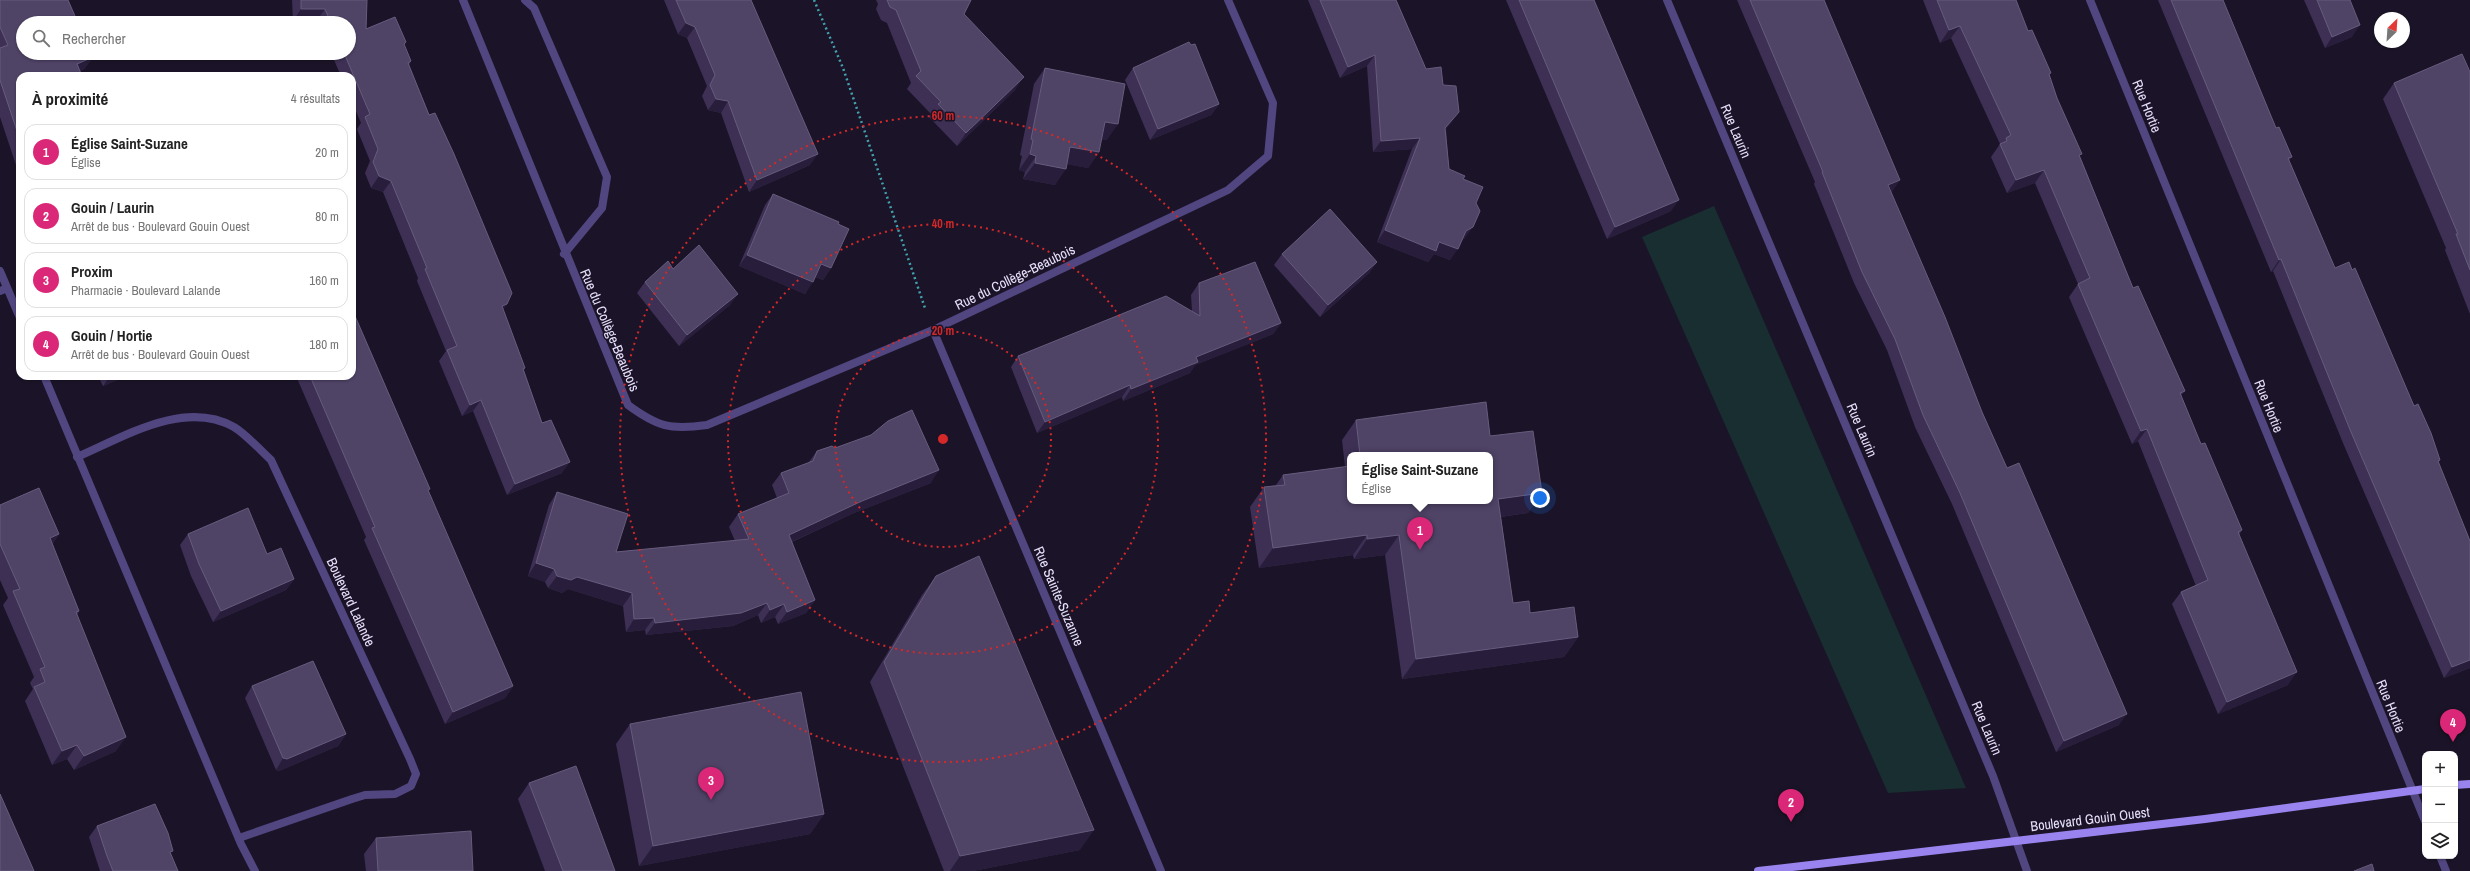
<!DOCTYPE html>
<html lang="fr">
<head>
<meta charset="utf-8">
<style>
	body { margin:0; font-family:"Archivo Narrow",sans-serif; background:#f6f6f6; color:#222 }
	.controls { position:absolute; right:12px; bottom:12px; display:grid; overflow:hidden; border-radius:8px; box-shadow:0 1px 3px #0004 }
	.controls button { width:36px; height:36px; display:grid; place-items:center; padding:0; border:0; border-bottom:1px solid #e0e0e0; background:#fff; color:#222; font:20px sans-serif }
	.compass { position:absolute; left:2374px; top:12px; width:36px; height:36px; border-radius:50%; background:#fff; box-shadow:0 1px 3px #0004; rotate:25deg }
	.you { position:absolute; left:1540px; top:498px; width:14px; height:14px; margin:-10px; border:3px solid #fff; border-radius:50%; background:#1a73e8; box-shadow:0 0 0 6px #1a73e833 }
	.badge { display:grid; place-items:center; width:26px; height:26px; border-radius:50%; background:#db2777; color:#fff; font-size:13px; font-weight:700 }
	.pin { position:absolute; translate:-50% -33px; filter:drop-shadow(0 1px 2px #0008) }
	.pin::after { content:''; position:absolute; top:21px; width:14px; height:12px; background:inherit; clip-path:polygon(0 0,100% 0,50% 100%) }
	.popup { position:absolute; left:1347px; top:452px; width:146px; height:52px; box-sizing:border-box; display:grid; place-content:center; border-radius:8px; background:#fff; filter:drop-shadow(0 1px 3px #0005); font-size:13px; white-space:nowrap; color:#767676 }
	.popup b { font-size:15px; color:#222 }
	.popup::after { content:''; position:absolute; left:50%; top:100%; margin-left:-8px; border:8px solid transparent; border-top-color:#fff }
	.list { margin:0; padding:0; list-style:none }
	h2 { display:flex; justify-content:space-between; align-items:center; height:52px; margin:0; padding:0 16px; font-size:17px }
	h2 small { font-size:13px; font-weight:400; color:#767676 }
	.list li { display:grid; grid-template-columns:26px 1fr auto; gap:12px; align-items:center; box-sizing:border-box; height:56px; margin:0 8px 8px; padding:0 8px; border:1px solid #e0e0e0; border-radius:12px }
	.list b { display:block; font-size:15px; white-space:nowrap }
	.list p { margin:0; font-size:13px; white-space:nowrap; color:#767676 }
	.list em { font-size:13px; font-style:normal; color:#767676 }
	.icon { flex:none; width:22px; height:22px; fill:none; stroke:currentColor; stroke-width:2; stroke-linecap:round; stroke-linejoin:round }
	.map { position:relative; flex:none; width:2470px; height:871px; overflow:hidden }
	.search { position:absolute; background:#fff; box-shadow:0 1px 3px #0004; left:16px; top:16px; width:340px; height:44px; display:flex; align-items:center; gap:10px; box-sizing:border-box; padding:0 14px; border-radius:22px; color:#767676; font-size:15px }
	.panel { position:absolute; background:#fff; box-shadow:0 1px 3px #0004; left:16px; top:72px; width:340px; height:308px; border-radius:12px }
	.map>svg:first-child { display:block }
</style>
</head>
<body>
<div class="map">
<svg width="2470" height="871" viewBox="0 0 2470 871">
	<rect width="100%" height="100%" fill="#1b1428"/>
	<polygon fill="#182e31" points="1714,206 1966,788 1888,793 1642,237"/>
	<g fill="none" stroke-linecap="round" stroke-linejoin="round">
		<polyline stroke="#41a1ad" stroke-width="2.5" stroke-dasharray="2 3" stroke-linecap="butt" points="814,0 843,68 925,308"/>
		<g stroke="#524681" stroke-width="8">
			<path d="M 463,0 L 628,405 C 658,427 670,430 707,425 L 933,330 L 1228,190 L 1268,156 L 1273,103 L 1228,0"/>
			<polyline points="525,0 534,8 607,177 602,208 564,254"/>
			<polyline points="1667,0 1993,776 2027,871"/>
			<polyline points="2090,0 2425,821"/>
			<polyline points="0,271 20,318"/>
			<polyline points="0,291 7,288"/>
			<polyline points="933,330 1161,871"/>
			<polyline points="44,376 241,844 255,871"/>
			<path d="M 77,457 C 124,437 184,399 234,427 C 247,435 260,450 271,460 L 410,759 L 416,774 L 411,786 L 395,794 L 365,795 L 352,799 L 239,838"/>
			<polyline points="2440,856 2446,871"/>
		</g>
		<g stroke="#9983ee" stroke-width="8">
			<polyline points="2455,785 2470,784"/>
			<polyline points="1758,871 2205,819 2425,789"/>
		</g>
	</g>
	<g fill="#3d3054" fill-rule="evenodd">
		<polygon points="0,0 93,57 84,69 80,71 20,76 20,170 18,171 0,117"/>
		<polygon points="292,0 367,0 366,29 406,42 404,45 411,61 409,65 507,304 503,309 525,368 524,370 542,423 562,473 507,495 473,411 462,416 439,361 446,351 417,281 418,278 383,192 371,188 365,173 370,161 357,129 361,123 352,102 352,76 341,76 331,53 349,53 349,23 318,23 317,20 293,21"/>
		<polygon points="664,0 751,0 810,165 749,192 721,113 708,110 702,96 707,86 687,38 678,34"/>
		<polygon points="876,0 971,0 964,14 1015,90 957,146 929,117 931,114 907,89 911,83 887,23 881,20 876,9 878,4"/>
		<polygon points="1308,0 1396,0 1426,69 1443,85 1459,112 1446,129 1449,169 1463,179 1476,203 1465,238 1461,240 1450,260 1434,254 1428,262 1377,242 1412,149 1373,152 1367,66 1340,78"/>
		<polygon points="1506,0 1594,0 1671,211 1607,239"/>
		<polygon points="1737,0 1824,0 1892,192 1891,192 1982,412 2119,725 2056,752 1952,504 1915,427 1887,350 1854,283 1814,184 1815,182"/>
		<polygon points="1923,0 2016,0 2028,31 2049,75 2057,98 2080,156 2133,288 2185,391 2181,395 2201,444 2242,530 2239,535 2288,685 2218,714 2172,604 2181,592 2196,586 2138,441 2132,444 2069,297 2078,284 2035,183 2007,193 1991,157 2000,144 1951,38 1940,43"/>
		<polygon points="2158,0 2224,0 2223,1 2276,128 2292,157 2289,160 2335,268 2352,270 2414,406 2440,460 2438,463 2470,541 2470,668 2444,678 2343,443 2273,271 2271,272"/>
		<polygon points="2304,0 2350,0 2352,37 2325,48"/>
		<polygon points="1045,68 1107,140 1101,139 1099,152 1088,168 1067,164 1055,185 1023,179 1025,172 1019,170 1022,156 1020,155 1034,84"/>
		<polygon points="1133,68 1219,104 1211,115 1150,140 1125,80"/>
		<polygon points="2470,72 2470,314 2445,250 2446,248 2383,99 2394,83"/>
		<polygon points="773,194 838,224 831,268 823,280 815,277 805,294 739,266 765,205"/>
		<polygon points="1282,254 1377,262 1369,273 1320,317 1274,265"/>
		<polygon points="673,269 730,305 679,346 637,293 645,282"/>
		<polygon points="1199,283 1281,323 1273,334 1195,365 1190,373 1123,401 1122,397 1037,433 1011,367 1018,356 1192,311 1191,295"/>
		<polygon points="98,376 127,376 103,386"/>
		<polygon points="296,376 352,376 428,492 513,686 505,698 445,724 364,540 366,537"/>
		<path d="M 1356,420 L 1490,436 L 1542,493 L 1528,513 L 1501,517 L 1513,603 L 1578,637 L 1564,657 L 1402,679 L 1385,555 L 1354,559 L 1353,555 L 1259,568 L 1250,507 L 1264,487 L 1276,485 L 1283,475 L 1345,467 L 1342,440 ZM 1350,455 L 1490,455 L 1350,501 Z"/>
		<polygon points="835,448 931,483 854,513 792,542 815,600 806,613 778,624 775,617 761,623 758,615 733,626 646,635 645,630 626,632 623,606 568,589 562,593 548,588 545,582 528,576 549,505 557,492 616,552 735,541 729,527 738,514 777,498 772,485 781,473 808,463 817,451"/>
		<polygon points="0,505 59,534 52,545 79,611 77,615 116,751 74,770 67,759 52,765 25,701 33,689 30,683 34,677 3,605 8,598 0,580"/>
		<polygon points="188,534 294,579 286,590 213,622 191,576 180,545"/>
		<polygon points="936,576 1080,850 973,871 944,871 870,682 922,595"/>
		<polygon points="252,686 346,734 338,746 279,771 276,770 245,698"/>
		<polygon points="630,724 824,814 810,834 639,866 616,744"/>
		<polygon points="529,783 615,871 545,871 518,799"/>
		<polygon points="97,826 170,854 178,871 100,871 89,837"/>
		<polygon points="376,838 473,871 366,871 364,854"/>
	</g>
	<g fill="#281d3b">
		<polygon points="301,9 325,9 317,20 293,21"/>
		<polygon points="686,23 695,27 687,38 678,34"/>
		<polygon points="2360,25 2352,37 2325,48 2332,37"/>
		<polygon points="1960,26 1951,38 1940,43 1949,30"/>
		<polygon points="1375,55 1367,66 1340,78 1348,67"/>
		<polygon points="93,57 84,69 69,75 77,64"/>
		<polygon points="1024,77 1015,90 957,146 966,133"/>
		<polygon points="716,99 728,101 721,113 708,110"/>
		<polygon points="1219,104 1211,115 1150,140 1158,129"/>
		<polygon points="1459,112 1451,123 1437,139 1445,128"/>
		<polygon points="1105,122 1118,124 1107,140 1093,138"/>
		<polygon points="1420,138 1412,149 1373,152 1381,141"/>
		<polygon points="1070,147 1099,152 1088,168 1059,163"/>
		<polygon points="818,154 810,165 749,192 757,180"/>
		<polygon points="1030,154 1036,156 1025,172 1019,170"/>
		<polygon points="1035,163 1066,169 1055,185 1023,179"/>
		<polygon points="2044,170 2035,183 2007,193 2016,180"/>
		<polygon points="379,176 391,181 383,192 371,188"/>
		<polygon points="1900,180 1892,192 1880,197 1888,185"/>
		<polygon points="1679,200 1671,211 1607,239 1615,227"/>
		<polygon points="1473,227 1465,238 1458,242 1466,231"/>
		<polygon points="1385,230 1439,242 1458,249 1450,260 1434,254 1428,262 1377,242"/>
		<polygon points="747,255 813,282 805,294 739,266"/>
		<polygon points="2281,259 2273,271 2271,272 2279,260"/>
		<polygon points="1377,262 1369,273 1320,317 1328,305"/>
		<polygon points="821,264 831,268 823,280 813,276"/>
		<polygon points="738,294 730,305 679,346 687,335"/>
		<polygon points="507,304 499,315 502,306"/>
		<polygon points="1281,323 1273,334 1195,365 1190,373 1123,401 1131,389 1196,357"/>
		<polygon points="110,376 127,376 103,386"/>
		<polygon points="1130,385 1122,397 1037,433 1045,422"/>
		<polygon points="481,400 473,411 462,416 470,405"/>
		<polygon points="2147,429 2138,441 2132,444 2141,431"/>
		<polygon points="570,462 562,473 507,495 515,484"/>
		<polygon points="939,470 931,483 854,513 780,547 789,535 862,501"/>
		<polygon points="1542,493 1528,513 1484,519 1498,499"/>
		<polygon points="59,534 50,548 50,538"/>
		<polygon points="1367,535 1353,555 1259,568 1273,548"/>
		<polygon points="1399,535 1385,555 1354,559 1367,539"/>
		<polygon points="536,563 554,569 545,582 528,576"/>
		<polygon points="557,576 577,577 632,593 623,606 568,589 562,593 548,588"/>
		<polygon points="294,579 286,590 213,622 221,611"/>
		<polygon points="815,600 806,613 778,624 787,612"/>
		<polygon points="767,603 758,615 733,626 646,635 655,623"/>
		<polygon points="784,604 775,617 761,623 770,610"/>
		<polygon points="654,618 645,630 626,632 634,619"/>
		<polygon points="1578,637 1564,657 1402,679 1416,659"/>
		<polygon points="2470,660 2470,668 2444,678 2452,667"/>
		<polygon points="2297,672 2288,685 2218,714 2227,702"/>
		<polygon points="513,686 505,698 445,724 453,712"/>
		<polygon points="2127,714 2119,725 2056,752 2064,741"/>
		<polygon points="346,734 338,746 279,771 276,770 283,758"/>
		<polygon points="126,737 116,751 74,770 84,756"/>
		<polygon points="77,745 67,759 52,765 62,751"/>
		<polygon points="824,814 810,834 639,866 653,846"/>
		<polygon points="1094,830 1080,850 973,871 950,871 960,856"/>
	</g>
	<g fill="#4f4366" stroke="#675c7d">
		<polygon points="0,0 68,0 78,23 23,23 23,53 91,53 93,57 77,64 82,76 20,76 20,140 0,80 0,48 8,45 0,27"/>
		<polygon points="301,0 367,0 366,29 395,17 406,42 404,44 411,61 408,63 429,115 435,113 454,154 512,293 507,304 502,306 525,368 523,369 542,423 551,420 570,462 515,484 481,400 470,405 447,350 457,346 425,269 427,268 391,181 379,176 373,162 378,149 365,117 370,114 344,53 349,53 349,23 331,23 325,9 301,9"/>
		<polygon points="676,0 751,0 818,154 757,180 728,101 716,99 710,85 715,75 695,27 686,23"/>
		<polygon points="887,0 971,0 964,14 1024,77 966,133 938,104 941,102 916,76 921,71 896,10 890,7"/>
		<polygon points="1320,0 1396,0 1426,69 1441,67 1443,85 1456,86 1459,112 1445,128 1449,169 1465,176 1463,179 1483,187 1476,203 1480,211 1473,227 1466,231 1458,249 1439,242 1436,251 1385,230 1420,138 1381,141 1375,55 1348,67"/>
		<polygon points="1519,0 1594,0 1679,200 1615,227"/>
		<polygon points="1750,0 1824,0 1900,180 1888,185 1945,317 1982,412 2007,468 2019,463 2127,714 2064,741 1960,493 1923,415 1895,339 1862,272 1822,172 1823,172"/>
		<polygon points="1937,0 2016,0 2028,31 2032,30 2051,73 2049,74 2057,98 2082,154 2079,155 2133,288 2138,286 2185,391 2180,393 2201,444 2205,443 2242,530 2238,532 2297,672 2227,702 2181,592 2208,580 2147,429 2141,431 2078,284 2090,278 2044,170 2016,180 2000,144 2007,141 2006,138 2011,135 1960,26 1949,30"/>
		<polygon points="2171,0 2223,0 2276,128 2279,127 2292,157 2288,158 2335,268 2349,262 2352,270 2355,268 2414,406 2418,404 2431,433 2440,460 2438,461 2470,541 2470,660 2452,667 2351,432 2281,259 2279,260"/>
		<polygon points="2317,0 2350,0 2360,25 2332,37"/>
		<polygon points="1189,42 1191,45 1195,44 1219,104 1158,129 1133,68"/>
		<polygon points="2462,54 2470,72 2470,270 2456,234 2458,234 2394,83"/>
		<polygon points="1045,68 1125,84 1118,124 1105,122 1099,152 1070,147 1066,169 1035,163 1036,156 1030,154 1033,140 1031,139"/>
		<polygon points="773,194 839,222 838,224 849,229 831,268 821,264 813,282 747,255"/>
		<polygon points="1330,209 1377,262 1328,305 1282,254"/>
		<polygon points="699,245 738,294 687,335 645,282 668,261 673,269"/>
		<polygon points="1255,262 1281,323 1196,357 1198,362 1131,389 1130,385 1045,422 1018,356 1166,296 1200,316 1199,283"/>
		<polygon points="352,296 354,300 352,301"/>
		<polygon points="352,309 430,489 428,490 513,686 453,712 372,528 375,527 310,376 352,376"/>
		<polygon points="1486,402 1490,436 1533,431 1542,493 1498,499 1513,603 1529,601 1530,613 1574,607 1578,637 1416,659 1399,535 1367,539 1367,535 1273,548 1264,487 1285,485 1283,475 1350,466 1350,501 1490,501 1490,455 1360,455 1356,420"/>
		<polygon points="912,410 939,470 862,501 789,535 815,600 787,612 784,604 770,610 767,603 741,613 655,623 654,618 634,619 632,593 577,577 571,580 557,576 554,569 536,563 557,492 628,514 616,552 749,539 738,514 789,493 781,473 813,461 817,451 832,446 835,448 871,435 888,421"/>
		<polygon points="39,488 59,534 50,538 79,611 76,612 126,737 84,756 77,745 62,751 34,687 45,682 40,669 45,667 13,591 20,589 0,544 0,505"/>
		<polygon points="248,508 267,554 281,548 294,579 221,611 199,564 188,534"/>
		<polygon points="979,556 1094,830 960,856 884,662 936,576"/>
		<polygon points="313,661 346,734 287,759 283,758 252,686"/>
		<polygon points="801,692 824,814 653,846 630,724"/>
		<polygon points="576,766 615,871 563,871 529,783"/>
		<polygon points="0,794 34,871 0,871"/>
		<polygon points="155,804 168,833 173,851 170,852 178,871 113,871 107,856 97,826"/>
		<polygon points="471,831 473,871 378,871 376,838"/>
		<polygon points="2372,864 2374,871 2354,871"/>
	</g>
	<g fill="none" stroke="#d62828" stroke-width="2" stroke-dasharray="2 4">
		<circle cx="943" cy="439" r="108"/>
		<circle cx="943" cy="439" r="215"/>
		<circle cx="943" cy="439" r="323"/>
	</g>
	<g text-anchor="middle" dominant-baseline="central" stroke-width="3" stroke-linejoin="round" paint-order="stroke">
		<g font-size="14" fill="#e7e0fb" stroke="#1b1428">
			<text transform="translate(2147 106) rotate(68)">Rue Hortie</text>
			<text transform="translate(1736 131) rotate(67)">Rue Laurin</text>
			<text transform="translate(1015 277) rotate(-26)">Rue du Collège-Beaubois</text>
			<text transform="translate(610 330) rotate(67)">Rue du Collège-Beaubois</text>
			<text transform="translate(2269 406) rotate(68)">Rue Hortie</text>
			<text transform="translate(1862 430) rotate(67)">Rue Laurin</text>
			<text transform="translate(1059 596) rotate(67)">Rue Sainte-Suzanne</text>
			<text transform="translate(351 602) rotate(65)">Boulevard Lalande</text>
			<text transform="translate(2391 706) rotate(68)">Rue Hortie</text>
			<text transform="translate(1987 728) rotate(67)">Rue Laurin</text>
			<text transform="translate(2090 819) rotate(-7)">Boulevard Gouin Ouest</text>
		</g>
	</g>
	<circle cx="943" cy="439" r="6" fill="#d62828" stroke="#1b1428" stroke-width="2"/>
	<g font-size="12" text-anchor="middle" font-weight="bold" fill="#d62828" stroke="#1b1428" stroke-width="3" stroke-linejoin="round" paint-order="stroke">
		<text x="943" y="120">60 m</text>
		<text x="943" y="228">40 m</text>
		<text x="943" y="335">20 m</text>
	</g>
</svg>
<div class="controls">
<button>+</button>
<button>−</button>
<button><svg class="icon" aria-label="layers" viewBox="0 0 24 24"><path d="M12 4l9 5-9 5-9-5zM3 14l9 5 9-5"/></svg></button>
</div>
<svg class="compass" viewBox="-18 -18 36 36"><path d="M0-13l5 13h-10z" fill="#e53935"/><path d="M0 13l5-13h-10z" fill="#767676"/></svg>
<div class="you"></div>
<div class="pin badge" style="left:1420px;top:550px">1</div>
<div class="popup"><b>Église Saint-Suzane</b>Église</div>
<div class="pin badge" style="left:1791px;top:822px">2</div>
<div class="pin badge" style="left:711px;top:800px">3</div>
<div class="pin badge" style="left:2453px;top:742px">4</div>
<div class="search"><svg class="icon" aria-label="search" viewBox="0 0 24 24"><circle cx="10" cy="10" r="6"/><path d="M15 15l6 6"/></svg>Rechercher</div>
<section class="panel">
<h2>À proximité<small>4 résultats</small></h2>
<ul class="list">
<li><span class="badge">1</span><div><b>Église Saint-Suzane</b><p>Église</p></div><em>20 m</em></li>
<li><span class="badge">2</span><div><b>Gouin / Laurin</b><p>Arrêt de bus · Boulevard Gouin Ouest</p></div><em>80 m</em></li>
<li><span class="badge">3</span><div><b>Proxim</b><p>Pharmacie · Boulevard Lalande</p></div><em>160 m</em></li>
<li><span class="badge">4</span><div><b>Gouin / Hortie</b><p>Arrêt de bus · Boulevard Gouin Ouest</p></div><em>180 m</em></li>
</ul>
</section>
</div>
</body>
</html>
